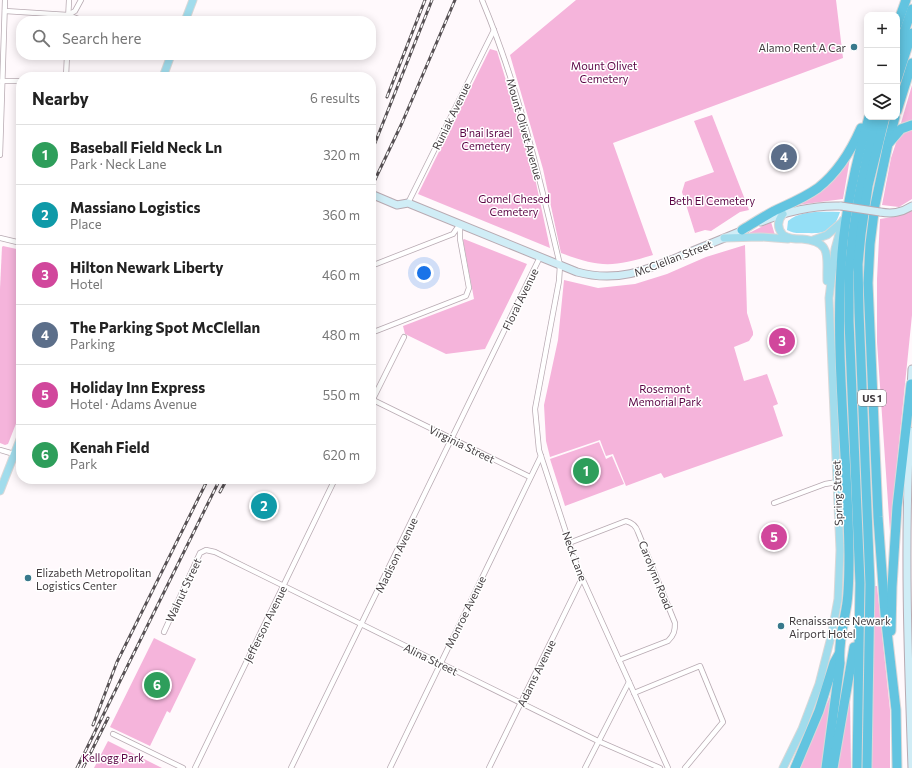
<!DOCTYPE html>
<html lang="en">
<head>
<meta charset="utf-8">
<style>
	body { margin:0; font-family:Commissioner,sans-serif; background:#f6f6f6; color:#222 }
	.controls { position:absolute; right:12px; top:12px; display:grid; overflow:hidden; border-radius:8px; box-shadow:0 2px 10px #0003 }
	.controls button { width:36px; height:36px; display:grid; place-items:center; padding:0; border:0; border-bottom:1px solid #e0e0e0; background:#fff; color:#222; font:20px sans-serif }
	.you { position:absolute; left:424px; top:273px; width:14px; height:14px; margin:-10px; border:3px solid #fff; border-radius:50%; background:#1a73e8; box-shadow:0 0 0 6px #1a73e833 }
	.badge { display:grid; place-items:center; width:26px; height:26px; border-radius:50%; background:#0b8043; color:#fff; font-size:13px; font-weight:700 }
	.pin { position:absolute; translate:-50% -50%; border:2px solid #fff; box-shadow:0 1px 4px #0006 }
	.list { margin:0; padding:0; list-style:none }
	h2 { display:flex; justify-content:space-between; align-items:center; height:52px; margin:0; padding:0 16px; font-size:17px }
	h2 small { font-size:13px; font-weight:400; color:#767676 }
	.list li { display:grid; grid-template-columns:26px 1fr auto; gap:12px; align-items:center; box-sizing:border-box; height:60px; padding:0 16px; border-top:1px solid #e0e0e0 }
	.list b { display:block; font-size:15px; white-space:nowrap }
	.list p { margin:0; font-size:13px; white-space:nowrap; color:#767676 }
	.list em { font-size:13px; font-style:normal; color:#767676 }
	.icon { flex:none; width:22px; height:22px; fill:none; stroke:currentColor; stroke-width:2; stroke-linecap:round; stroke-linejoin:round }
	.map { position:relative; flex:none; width:912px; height:768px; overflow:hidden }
	.search { position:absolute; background:#fff; box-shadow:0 2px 10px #0003; left:16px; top:16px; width:360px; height:44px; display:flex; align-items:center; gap:10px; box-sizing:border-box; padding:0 14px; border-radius:16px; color:#767676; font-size:15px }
	.panel { position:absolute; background:#fff; box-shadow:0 2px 10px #0003; left:16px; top:72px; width:360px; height:412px; border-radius:16px }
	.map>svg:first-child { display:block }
</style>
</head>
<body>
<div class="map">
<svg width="912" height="768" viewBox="0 0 912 768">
	<rect width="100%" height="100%" fill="#fff9fc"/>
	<g fill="#f5b4db">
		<path d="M 576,0 L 836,0 L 843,58 L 613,143 L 653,255 C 613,267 601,268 561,253 L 543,169 L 510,55 Z"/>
		<polygon points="490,49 497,51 533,169 550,248 418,194"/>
		<polygon points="912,85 912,121 901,123"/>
		<polygon points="712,115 749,210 740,212 711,231 705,230 695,233 682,192 685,182 714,172 694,121"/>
		<polygon points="906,130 912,130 912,199 899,207 882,205 891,158 898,137"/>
		<polygon points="850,158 843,199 797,205 824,188"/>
		<polygon points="912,211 912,315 890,532 877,342 877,279 880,219 898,216"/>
		<polygon points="771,222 775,235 747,234"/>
		<polygon points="464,239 527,264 485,349 446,354 405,334 403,326 474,299 463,240"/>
		<polygon points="745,245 747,313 753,332 753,335 749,341 734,347 744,381 767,374 778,404 773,406 783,436 664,478 661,473 626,486 613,454 606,456 600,440 550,457 546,441 544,405 558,340 564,280 598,288 635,284 667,274 706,257"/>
		<polygon points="3,246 21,250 21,411 8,444 5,445 0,443 0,289 2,247"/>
		<polygon points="599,442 606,459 612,456 624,484 565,506 550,459"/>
		<polygon points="873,586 877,586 890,710 890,768 870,768 870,733 873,666"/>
		<polygon points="154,638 196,659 170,713 167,711 150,746 110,727"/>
		<polygon points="832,692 822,768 799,768"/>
		<polygon points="850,696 851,768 836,768"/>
		<polygon points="108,741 162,768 94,768"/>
	</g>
	<path fill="#94dff6" d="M 840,212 C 834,231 825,234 806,233 C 799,233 794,234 787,230 L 788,221 C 801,210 823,212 840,212 Z"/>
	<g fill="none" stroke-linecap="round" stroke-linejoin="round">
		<g stroke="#b8aab2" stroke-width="6">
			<g id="street">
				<path d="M 482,0 C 518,86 539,175 560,265 L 559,281 L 535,409 L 539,450 L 578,569 L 668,768"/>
				<polyline points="5,11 68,15 84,21"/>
				<polyline points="68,15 75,11 81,0"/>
				<polyline points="68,21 69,0"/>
				<polyline points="66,77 67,55"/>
				<polyline points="2,81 21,81"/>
				<polyline points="0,155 5,0"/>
				<polyline points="408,203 494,30"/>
				<polyline points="0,238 21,243"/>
				<polyline points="371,266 453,234 460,224"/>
				<polyline points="371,333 466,296 469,288 460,239 460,224"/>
				<polyline points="371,399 530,477"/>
				<polyline points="371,403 404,337"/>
				<polyline points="0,450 14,454"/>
				<polyline points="774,503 825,484 837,482"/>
				<path d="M 569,543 L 626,521 C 633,523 636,526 638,532 L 675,623 C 675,631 674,635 668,641 L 619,660"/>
				<polyline points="164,632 200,553 206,550 215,552 598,741 660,768"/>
				<polyline points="634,693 700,666 723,722 685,768"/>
				<polyline points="113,734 183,768"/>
				<polyline points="195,768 335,479"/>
				<polyline points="291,768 540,257"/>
				<polyline points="390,768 541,456"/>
				<polyline points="489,768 582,578"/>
				<polyline points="585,768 629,682"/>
			</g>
		</g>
		<g stroke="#b8aab2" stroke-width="9">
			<g id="secondary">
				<path d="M 371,194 L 397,205 L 408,203 L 577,272 C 618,283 647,270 683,255 C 704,246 725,238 746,229"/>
				<path d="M 880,212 C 892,214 901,213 912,206"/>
				<path d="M 761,222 C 785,212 814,205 841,206"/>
				<polyline points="911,389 912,369"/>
				<path d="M 910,431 C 904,543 908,656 912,768"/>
			</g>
		</g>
		<g stroke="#d9d8d8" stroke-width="9">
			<g id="primary">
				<polyline points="185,21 193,0"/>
				<polyline points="163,77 171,55"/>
				<path d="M 783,214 C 777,221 777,228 783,235 C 789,239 795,239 802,239 C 833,242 826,256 827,281"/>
				<polyline points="724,238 761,237 788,239"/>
				<polyline points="813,240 827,235 841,223"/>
				<polyline points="0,491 21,437"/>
				<polyline points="783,768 802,729 819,684 831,637 838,599 840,550 829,298 835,249 843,220"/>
			</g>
		</g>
		<g stroke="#d9d8d8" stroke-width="11">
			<g id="highway">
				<polyline points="897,25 906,0"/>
				<polyline points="897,52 912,9"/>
				<polyline points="897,79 912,33"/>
				<polyline points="897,111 912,63"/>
				<polyline points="895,117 888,144 875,205 870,244 868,283 878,517 885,614 896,710 897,768"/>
				<polyline points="889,143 901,129 912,125"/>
				<path d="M 742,230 C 752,224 763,217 774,211 C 789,204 804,198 818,188 C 837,173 851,151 861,128"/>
				<polyline points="891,631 892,587 897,507 911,384"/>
				<polyline points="795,768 819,711 834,663 839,654"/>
				<path d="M 826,768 L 840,663 C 838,643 844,623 847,603 C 849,587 849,571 849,555 C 848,455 834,354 842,253 C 846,207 856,162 869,117"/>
				<polyline points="833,768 854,647"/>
				<polyline points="857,768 860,583 849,321 849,272 853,233 859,195 867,157 877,117"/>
				<polyline points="867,768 870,584 859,312 858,264 861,234 868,186 885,117"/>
			</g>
		</g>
		<use href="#street" stroke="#fff" stroke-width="4.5"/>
		<use href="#secondary" stroke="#d0edf6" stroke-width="7"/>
		<use href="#primary" stroke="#a1dcec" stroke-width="7"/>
		<use href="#highway" stroke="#62c4e0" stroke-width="9"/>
		<g stroke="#575154" stroke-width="3">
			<g id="rail">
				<polyline points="387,97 425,0"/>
				<polyline points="371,153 432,0"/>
				<polyline points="371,188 402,123 455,0"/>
				<polyline points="220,492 227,479"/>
				<polyline points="93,725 117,662 208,479"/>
				<polyline points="77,768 220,479"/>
				<polyline points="83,768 108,718"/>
			</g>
		</g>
		<use href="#rail" stroke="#fff" stroke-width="1.5" stroke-dasharray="4.5" stroke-linecap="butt"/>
		<g stroke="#b8aab2" stroke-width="9" stroke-linecap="butt">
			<polyline id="secondary-bridge" points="841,206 880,212"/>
		</g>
		<use href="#secondary-bridge" stroke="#d0edf6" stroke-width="7"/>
	</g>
	<g fill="#38798c" stroke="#fff" stroke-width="1.5">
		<circle cx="854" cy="47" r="4"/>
		<circle cx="28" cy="578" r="4"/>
		<circle cx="781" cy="626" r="4"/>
	</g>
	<g text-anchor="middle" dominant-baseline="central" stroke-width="3" stroke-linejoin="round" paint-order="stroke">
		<rect fill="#fff" stroke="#7a7678" stroke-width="1" x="858" y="390" width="28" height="16" rx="3"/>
		<g font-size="10" font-weight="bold" fill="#413b3e">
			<text x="872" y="398">US 1</text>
		</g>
		<g font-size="11" fill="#413b3e" stroke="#fff" text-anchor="start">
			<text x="846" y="47" text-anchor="end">Alamo Rent A Car</text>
			<text x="36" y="572">Elizabeth Metropolitan<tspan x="36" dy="13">Logistics Center</tspan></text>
			<text x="789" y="620">Renaissance Newark<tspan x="789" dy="13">Airport Hotel</tspan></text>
		</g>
		<g font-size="11" fill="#590343" stroke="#fff">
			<text x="604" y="65">Mount Olivet<tspan x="604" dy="13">Cemetery</tspan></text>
			<text x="486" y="132">B'nai Israel<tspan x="486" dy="13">Cemetery</tspan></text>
			<text x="514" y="198">Gomel Chesed<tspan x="514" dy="13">Cemetery</tspan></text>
			<text x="712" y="200">Beth El Cemetery</text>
			<text x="665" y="388">Rosemont<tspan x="665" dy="13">Memorial Park</tspan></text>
			<text x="113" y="757">Kellogg Park</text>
		</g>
		<g font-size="11" fill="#413b3e" stroke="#fff">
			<text transform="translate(451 116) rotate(-64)">Runiak Avenue</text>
			<text transform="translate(525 129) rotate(74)">Mount Olivet Avenue</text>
			<text transform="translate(673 258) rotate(-21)">McClellan Street</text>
			<text transform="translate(520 299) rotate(-64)">Floral Avenue</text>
			<text transform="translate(462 444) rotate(26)">Virginia Street</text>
			<text transform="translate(837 493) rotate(-92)">Spring Street</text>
			<text transform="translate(396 555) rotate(-64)">Madison Avenue</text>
			<text transform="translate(575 556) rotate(70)">Neck Lane</text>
			<text transform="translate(656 575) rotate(68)">Carolynn Road</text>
			<text transform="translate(183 590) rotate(-65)">Walnut Street</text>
			<text transform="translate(465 612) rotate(-64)">Monroe Avenue</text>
			<text transform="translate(265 624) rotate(-64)">Jefferson Avenue</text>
			<text transform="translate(431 659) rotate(26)">Alina Street</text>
			<text transform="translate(536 673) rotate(-64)">Adams Avenue</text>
		</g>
	</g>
</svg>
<div class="controls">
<button>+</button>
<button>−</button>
<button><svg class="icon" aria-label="layers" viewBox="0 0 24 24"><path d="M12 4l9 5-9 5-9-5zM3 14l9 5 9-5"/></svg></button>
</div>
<div class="you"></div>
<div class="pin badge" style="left:586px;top:471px;background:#2e9e5b">1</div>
<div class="pin badge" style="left:264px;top:506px;background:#0f9aa8">2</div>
<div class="pin badge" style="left:782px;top:341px;background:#d1479c">3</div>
<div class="pin badge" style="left:784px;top:157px;background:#5c6f8a">4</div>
<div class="pin badge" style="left:774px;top:537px;background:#d1479c">5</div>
<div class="pin badge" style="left:157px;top:685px;background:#2e9e5b">6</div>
<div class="search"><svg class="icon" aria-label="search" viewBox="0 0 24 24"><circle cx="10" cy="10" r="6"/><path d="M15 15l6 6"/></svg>Search here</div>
<section class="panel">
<h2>Nearby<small>6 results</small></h2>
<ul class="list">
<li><span class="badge" style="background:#2e9e5b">1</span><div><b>Baseball Field Neck Ln</b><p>Park · Neck Lane</p></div><em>320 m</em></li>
<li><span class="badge" style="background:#0f9aa8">2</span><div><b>Massiano Logistics</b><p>Place</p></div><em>360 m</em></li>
<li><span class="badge" style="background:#d1479c">3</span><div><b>Hilton Newark Liberty</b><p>Hotel</p></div><em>460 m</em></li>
<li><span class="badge" style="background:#5c6f8a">4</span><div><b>The Parking Spot McClellan</b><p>Parking</p></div><em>480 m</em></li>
<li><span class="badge" style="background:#d1479c">5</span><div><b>Holiday Inn Express</b><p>Hotel · Adams Avenue</p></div><em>550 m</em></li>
<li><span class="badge" style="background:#2e9e5b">6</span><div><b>Kenah Field</b><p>Park</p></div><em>620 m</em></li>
</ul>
</section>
</div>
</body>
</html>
